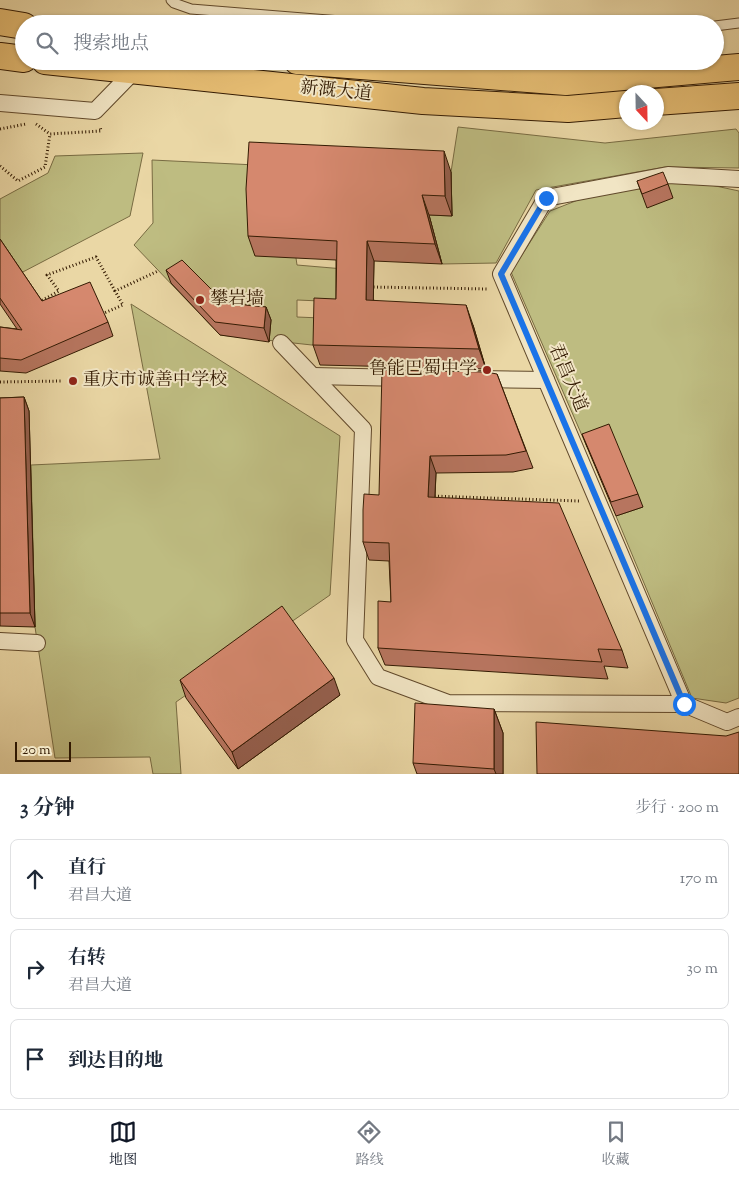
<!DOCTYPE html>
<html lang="zh">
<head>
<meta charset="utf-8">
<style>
	body { margin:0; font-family:"Sorts Mill Goudy","Noto Serif SC",serif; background:#f6f6f7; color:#1f2937 }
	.compass { position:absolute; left:619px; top:85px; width:45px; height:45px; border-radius:50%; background:#fff; box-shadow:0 1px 4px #0004; rotate:158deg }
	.scale { position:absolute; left:15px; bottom:12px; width:56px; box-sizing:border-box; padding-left:5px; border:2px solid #331a02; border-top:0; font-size:14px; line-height:18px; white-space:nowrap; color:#331a02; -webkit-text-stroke:4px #f1e5c4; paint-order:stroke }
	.stop { position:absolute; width:15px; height:15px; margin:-11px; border:4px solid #1a73e8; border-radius:50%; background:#fff }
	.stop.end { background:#1a73e8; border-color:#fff; box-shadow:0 1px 5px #0008 }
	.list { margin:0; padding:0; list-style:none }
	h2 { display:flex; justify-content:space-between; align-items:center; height:65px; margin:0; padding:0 20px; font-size:21px }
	h2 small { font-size:16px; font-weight:400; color:#747a83 }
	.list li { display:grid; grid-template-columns:32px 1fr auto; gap:15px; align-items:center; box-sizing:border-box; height:80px; margin:0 10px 10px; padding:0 10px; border:1px solid #e0e1e3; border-radius:8px }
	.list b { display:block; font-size:19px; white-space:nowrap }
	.list p { margin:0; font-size:16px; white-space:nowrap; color:#747a83 }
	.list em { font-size:16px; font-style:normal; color:#747a83 }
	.icon { flex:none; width:28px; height:28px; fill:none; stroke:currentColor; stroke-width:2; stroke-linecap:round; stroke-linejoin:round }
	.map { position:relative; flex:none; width:739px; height:774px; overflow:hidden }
	.search { position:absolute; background:#fff; box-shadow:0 1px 4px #0004; left:15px; right:15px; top:15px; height:55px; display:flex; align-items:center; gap:12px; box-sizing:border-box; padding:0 18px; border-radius:28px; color:#747a83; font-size:19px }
	.sheet { height:335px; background:#fff }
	nav { display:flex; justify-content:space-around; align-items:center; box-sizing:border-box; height:70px; border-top:1px solid #e0e1e3; background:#fff; font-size:14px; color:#747a83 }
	nav a { display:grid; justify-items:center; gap:2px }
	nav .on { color:#111827 }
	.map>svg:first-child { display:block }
</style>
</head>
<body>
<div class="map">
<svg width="739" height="774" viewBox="0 0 739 774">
	<rect width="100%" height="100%" fill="#ead7a5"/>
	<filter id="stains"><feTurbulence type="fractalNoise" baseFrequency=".004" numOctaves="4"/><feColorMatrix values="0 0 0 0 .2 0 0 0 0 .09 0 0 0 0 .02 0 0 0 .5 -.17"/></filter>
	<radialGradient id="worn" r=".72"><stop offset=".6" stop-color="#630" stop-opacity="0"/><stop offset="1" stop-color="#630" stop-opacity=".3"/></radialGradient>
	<g fill="#bebc81" stroke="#786b42">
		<polygon points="458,127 605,143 736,129 739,133 739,168 665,167 536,190 496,263 442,264 429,215 452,216 451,172"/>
		<polygon points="143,153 130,216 19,274 0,245 0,199 48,173 55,156"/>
		<polygon points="152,160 256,165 296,258 297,265 344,269 344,302 297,300 297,317 321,318 321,346 220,335 134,245 153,223"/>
		<polygon points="666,180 711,185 739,191 739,698 726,703 692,698 616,516 643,507 587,447 511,272 550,211 578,200"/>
		<polygon points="131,304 340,436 330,595 176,702 181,774 153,774 150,757 55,758 35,627 31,465 160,459"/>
	</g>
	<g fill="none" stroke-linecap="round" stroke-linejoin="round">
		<g stroke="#61492b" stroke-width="11">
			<g id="service">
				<polyline points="171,0 174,3 191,9 378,24"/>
				<polyline points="715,26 739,23"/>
				<polyline points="565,61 566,81"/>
			</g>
		</g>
		<g stroke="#61492b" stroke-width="18">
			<g id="minor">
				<polyline points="0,103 95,111 134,71"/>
				<polyline points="739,179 668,175 546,198 501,274 684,704 727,722 739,717"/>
				<polyline points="281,343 363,429 355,640 378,677 448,703 684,704"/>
				<polyline points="313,376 404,378"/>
				<polyline points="478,379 546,380"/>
				<polyline points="0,641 37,643"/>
			</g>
		</g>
		<g stroke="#331a02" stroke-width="28">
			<g id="primary">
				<polyline points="0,22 24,26"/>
				<polyline points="0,56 24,59"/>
				<polyline points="45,61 423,101 568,109 626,104"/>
				<polyline points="297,61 566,82 739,67"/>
				<polyline points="656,102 739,96"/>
			</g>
		</g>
		<g stroke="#331a02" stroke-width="3" stroke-dasharray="1 2.5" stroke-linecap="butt">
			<polyline points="36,124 50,134 101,131 100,126"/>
			<polyline points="0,129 26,124"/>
			<polyline points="0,166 18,181 45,167 50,134"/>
			<polyline points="370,287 489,289"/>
			<polyline points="39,302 59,291 47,275 96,257 115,291"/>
			<polyline points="102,314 123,305 115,291 158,271"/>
			<polyline points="0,382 63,381"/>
			<polyline points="431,496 579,501"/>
		</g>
		<use href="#service" stroke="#f1e5c4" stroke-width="9"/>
		<use href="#minor" stroke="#f1e5c4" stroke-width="16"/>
		<use href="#primary" stroke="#e5bc72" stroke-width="26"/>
	</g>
	<g fill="#b7755f" stroke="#331a02">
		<polygon points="451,172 452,216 429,215 442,264 374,261 373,300 473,325 486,369 320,365 313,345 336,299 336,260 255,256 248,236"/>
		<polygon points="637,181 668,184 673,198 647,208"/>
		<polygon points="0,239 42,301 108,322 113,336 26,373 0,371 0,327 17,329 0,304"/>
		<polygon points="166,270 225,303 266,307 271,320 269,342 220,335 171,283"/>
		<polygon points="497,374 533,468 513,472 436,473 435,497 622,650 628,668 604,666 608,679 385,665 378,648 391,602 389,561 369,560 363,542 379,495"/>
		<polygon points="24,397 29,411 35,627 0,626 0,398"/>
		<polygon points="582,434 638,494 643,507 616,516 587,447"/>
		<polygon points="180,680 340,695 238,769 186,698"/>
		<polygon points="494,709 503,733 503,774 417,774 413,763"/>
	</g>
	<g fill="#955f4d" stroke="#331a02">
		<polygon points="444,151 451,172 452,216 445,196"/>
		<polygon points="422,195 429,215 442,264 435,244"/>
		<polygon points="367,241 374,261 373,320 366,300"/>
		<polygon points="466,305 473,325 486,369 479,349"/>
		<polygon points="266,307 271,320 269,342 264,328"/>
		<polygon points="24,397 29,411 35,627 30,613"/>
		<polygon points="430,456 436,473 434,514 428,497"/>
		<polygon points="334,678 340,695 238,769 232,752"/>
		<polygon points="494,709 503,733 503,774 496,774 494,769"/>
	</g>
	<g fill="#d5886e" stroke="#331a02">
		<polygon points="249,142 444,151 445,196 422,195 435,244 367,241 366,300 466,305 479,349 313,345 314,298 336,299 337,241 248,236 246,189"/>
		<polygon points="663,172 668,184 642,194 637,181"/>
		<polygon points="0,239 42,301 90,282 108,322 21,360 0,358 0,327 22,330 0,298"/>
		<polygon points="182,260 225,303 266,307 264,328 215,322 166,270"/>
		<polygon points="382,370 486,372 497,374 526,451 506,455 430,456 428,497 559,503 622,650 598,649 602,662 378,648 378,601 391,602 389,543 363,542 363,510 364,494 379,495"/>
		<polygon points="24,397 30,613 0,613 0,398"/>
		<polygon points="609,424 638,494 611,502 582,434"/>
		<polygon points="282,606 334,678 232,752 180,680"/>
		<polygon points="415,703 494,709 494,769 413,763"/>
		<polygon points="536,722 726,736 739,732 739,774 537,774"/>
	</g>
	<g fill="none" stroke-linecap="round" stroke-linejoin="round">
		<polyline stroke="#1a73e8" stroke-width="6" points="546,198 501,274 684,704"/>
	</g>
	<g fill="#8f2418" stroke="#f1e5c4" stroke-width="2">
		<circle cx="200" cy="300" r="5"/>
		<circle cx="487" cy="370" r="5"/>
		<circle cx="73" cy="381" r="5"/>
	</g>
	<g text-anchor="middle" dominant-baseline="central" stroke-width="4" stroke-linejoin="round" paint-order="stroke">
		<g font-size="18" fill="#331a02" stroke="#f1e5c4">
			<text transform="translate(336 92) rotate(6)">新溉大道</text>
			<text transform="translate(567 378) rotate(67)">君昌大道</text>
		</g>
		<g font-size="18" fill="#331a02" stroke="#f1e5c4" text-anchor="start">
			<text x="210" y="300">攀岩墙</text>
			<text x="477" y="370" text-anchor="end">鲁能巴蜀中学</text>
			<text x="83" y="381">重庆市诚善中学校</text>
		</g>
	</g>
	<rect width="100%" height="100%" filter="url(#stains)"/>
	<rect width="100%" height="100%" fill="url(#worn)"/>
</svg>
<svg class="compass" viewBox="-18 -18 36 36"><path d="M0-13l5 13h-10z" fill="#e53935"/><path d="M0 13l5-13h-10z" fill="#747a83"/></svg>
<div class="scale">20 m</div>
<div class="stop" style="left:684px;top:704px"></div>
<div class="stop end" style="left:546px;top:198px"></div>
<div class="search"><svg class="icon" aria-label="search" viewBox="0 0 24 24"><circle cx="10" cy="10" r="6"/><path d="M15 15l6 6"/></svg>搜索地点</div>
</div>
<section class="sheet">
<h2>3 分钟<small>步行 · 200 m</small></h2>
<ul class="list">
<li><svg class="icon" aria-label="ahead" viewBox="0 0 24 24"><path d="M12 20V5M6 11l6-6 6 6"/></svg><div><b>直行</b><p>君昌大道</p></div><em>170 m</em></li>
<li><svg class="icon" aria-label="right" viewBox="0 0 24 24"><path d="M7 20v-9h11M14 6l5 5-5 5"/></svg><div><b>右转</b><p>君昌大道</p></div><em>30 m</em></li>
<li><svg class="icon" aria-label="arrive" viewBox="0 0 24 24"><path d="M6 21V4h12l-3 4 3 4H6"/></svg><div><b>到达目的地</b></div></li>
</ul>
</section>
<nav>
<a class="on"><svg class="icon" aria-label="map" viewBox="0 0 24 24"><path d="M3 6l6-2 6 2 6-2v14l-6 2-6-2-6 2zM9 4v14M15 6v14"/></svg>地图</a>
<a><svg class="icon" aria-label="directions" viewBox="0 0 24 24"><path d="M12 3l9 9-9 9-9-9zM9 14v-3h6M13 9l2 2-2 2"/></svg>路线</a>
<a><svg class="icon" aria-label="saved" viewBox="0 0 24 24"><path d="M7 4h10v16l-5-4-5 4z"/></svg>收藏</a>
</nav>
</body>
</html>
